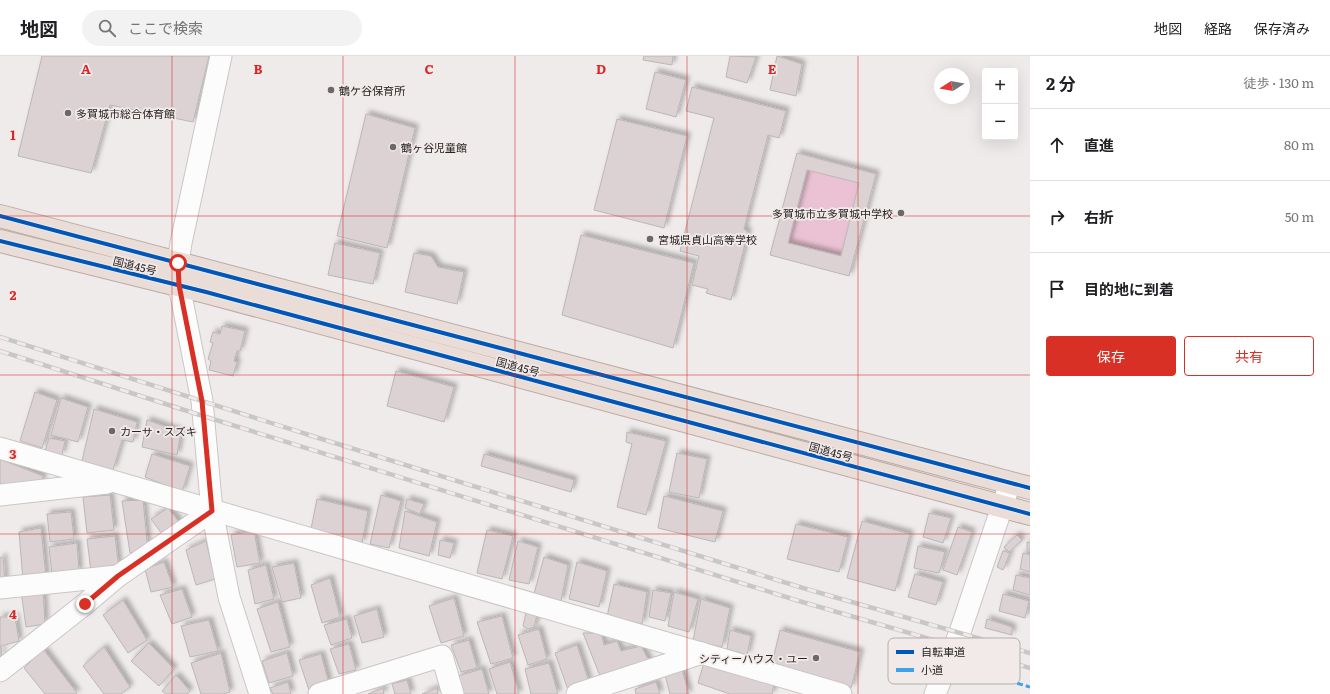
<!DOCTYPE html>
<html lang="ja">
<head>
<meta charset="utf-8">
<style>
	body { margin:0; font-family:Literata,"Noto Sans JP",serif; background:#f2f2f2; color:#202124 }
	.controls { position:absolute; right:12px; top:12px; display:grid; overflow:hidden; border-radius:4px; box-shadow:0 4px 16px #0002 }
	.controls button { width:36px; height:36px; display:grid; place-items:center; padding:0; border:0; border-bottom:1px solid #e0e0e0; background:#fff; color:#202124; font:20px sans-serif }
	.compass { position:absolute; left:934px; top:12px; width:36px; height:36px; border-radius:50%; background:#fff; box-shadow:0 4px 16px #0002; rotate:259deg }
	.stop { position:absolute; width:12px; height:12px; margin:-9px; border:3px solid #d93025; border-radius:50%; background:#fff }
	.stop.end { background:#d93025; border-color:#fff; box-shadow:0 1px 4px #0008 }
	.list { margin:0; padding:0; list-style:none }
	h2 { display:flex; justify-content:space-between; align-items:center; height:52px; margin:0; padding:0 16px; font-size:17px }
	h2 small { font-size:13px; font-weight:400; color:#757577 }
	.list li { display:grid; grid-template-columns:26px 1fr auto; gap:12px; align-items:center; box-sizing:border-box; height:72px; padding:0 16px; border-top:1px solid #e0e0e0 }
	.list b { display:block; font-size:15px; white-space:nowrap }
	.list em { font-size:13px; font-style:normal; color:#757577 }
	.actions { display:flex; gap:8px; padding:12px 16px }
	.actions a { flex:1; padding:9px 0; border:1px solid #d93025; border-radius:4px; text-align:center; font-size:14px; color:#d93025 }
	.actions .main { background:#d93025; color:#fff }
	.icon { flex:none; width:22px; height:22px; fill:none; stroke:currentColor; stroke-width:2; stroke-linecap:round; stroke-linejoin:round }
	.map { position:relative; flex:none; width:1030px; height:638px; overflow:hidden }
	header { display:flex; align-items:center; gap:24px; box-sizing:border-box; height:56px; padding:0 20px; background:#fff; border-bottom:1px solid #e0e0e0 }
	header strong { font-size:19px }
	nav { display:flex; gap:22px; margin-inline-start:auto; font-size:14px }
	.search { width:280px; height:36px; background:#f2f2f2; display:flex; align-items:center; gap:10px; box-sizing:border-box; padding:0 14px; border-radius:22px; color:#757577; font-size:15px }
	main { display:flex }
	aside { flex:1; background:#fff }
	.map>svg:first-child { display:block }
</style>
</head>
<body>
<header>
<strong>地図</strong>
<div class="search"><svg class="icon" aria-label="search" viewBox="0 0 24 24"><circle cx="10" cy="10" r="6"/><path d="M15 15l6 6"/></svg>ここで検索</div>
<nav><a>地図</a><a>経路</a><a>保存済み</a></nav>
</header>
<main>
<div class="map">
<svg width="1030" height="638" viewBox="0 0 1030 638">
	<defs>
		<filter id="shadow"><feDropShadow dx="3.5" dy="-3.5" stdDeviation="2" flood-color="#0004"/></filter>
	</defs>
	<rect width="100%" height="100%" fill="#f0ebeb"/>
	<polygon fill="#eac2d3" points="807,114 859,127 841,200 788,187"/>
	<g fill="#dcd2d3" stroke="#bbb7b7" fill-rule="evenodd" filter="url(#shadow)">
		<polygon points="42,0 209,0 193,66 110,49 91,117 18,100"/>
		<polygon points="644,0 673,0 672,9 643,4"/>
		<polygon points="730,0 756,1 747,27 726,21"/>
		<polygon points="777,0 802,8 796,40 770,34"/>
		<polygon points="655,16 686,24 676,61 646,53"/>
		<polygon points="692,31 786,55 779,82 768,79 744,173 748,176 731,244 706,237 708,233 692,229 699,200 680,195 714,62 686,55"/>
		<polygon points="366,58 415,72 387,192 337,180"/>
		<polygon points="617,63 687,80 664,172 594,154"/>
		<path d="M 797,97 L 876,118 L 849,220 L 770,199 ZM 807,114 L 859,127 L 841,200 L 788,187 Z"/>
		<polygon points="581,179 694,207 673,292 562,259"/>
		<polygon points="335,187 380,197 373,228 328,219"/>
		<polygon points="414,197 431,200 438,211 464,216 457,248 405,236"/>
		<polygon points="222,270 245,275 240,295 237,295 234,305 237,306 233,320 209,314 211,305 208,303 213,287 210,286 213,276 220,278"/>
		<polygon points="396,315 454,331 444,366 387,350"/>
		<polygon points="35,336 57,344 42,392 20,385"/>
		<polygon points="61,342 88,351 78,386 51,379"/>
		<polygon points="94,353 137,366 133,386 122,384 113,414 82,405"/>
		<polygon points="147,364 181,376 177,399 142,391"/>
		<polygon points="627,376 666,385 646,459 617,451 632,388 626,386"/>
		<polygon points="49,382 65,385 62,399 45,395"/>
		<polygon points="677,397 707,403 699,442 669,436"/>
		<polygon points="152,398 190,410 182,436 145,421"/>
		<polygon points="484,398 574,424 571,436 481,410"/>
		<polygon points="0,403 43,420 41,429 0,434"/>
		<polygon points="110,439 114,474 87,477 83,441"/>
		<polygon points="381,439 401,445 389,492 370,488"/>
		<polygon points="664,440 723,455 715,486 658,472"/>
		<polygon points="317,443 368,455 362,487 311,473"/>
		<polygon points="407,443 424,448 420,458 405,452"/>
		<polygon points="143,444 148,495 130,497 122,445"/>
		<polygon points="168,452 182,470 165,482 151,463"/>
		<polygon points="405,455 437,466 429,500 399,492"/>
		<polygon points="71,456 74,483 50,486 47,458"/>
		<polygon points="929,457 951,462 943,487 923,481"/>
		<polygon points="862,465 910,478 895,535 847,522"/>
		<polygon points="796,468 848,481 839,516 787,503"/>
		<polygon points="958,471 972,476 957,519 943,514"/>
		<polygon points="41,472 46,522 23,524 19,476"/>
		<polygon points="487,474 513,480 502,523 477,517"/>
		<polygon points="254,475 260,507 237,511 231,479"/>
		<polygon points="1017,479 1022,484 1009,496 1004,491"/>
		<polygon points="115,480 119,513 91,516 87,483"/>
		<polygon points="440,484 454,487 450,502 438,499"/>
		<polygon points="206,485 215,523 196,529 186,494"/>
		<polygon points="518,485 538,491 529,528 509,524"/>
		<polygon points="1027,486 1030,487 1030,494 1027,493"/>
		<polygon points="77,487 79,516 52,518 49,491"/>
		<polygon points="918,490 945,496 939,517 914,512"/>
		<polygon points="1003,495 1010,497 1003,514 997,511"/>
		<polygon points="1023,497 1030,499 1030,516 1020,513"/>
		<polygon points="3,501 5,527 0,527 0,502"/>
		<polygon points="544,501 568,509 561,545 534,538"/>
		<polygon points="164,506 173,531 151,536 145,513"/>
		<polygon points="577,506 607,515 599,551 569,543"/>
		<polygon points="294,507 301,542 282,546 272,511"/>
		<polygon points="266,509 274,543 255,548 248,514"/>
		<polygon points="915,518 943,526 936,549 908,541"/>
		<polygon points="1016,519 1030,522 1030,539 1013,534"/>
		<polygon points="330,522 340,561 322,567 311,529"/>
		<polygon points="614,528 647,536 642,568 607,561"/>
		<polygon points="43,533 45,568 26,571 21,535"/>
		<polygon points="182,533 192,561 172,568 160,539"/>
		<polygon points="653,534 671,537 665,565 649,561"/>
		<polygon points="674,536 698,543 689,576 668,570"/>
		<polygon points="1003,538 1029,545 1025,562 999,555"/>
		<polygon points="454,542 464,580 441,587 429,550"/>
		<polygon points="701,543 730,552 722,591 693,585"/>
		<polygon points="123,544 147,584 128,597 103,559"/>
		<polygon points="278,546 290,591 271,596 257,553"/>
		<polygon points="377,553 384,581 362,587 354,560"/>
		<polygon points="526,557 537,559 534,571 528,573 523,570"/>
		<polygon points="502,560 513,602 491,608 477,566"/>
		<polygon points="0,561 15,561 19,585 1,590 2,601 0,601"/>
		<polygon points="347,563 352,582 331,589 324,569"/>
		<polygon points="987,563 1012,571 1012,579 985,572"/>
		<polygon points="209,564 218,595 190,601 181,570"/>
		<polygon points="539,573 547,603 528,609 518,579"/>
		<polygon points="730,574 751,580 747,599 727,593"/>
		<polygon points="780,574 860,596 851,632 772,608"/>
		<polygon points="583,577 601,577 604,589 617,585 621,595 641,590 651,609 602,625"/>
		<polygon points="469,584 477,612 461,616 451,589"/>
		<polygon points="149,587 174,613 159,630 131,605"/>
		<polygon points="349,588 356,614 339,618 330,593"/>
		<polygon points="577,589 589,626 568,634 555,597"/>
		<polygon points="104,591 130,631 121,638 104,638 83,610"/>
		<polygon points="43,593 77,637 76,638 45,638 24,612"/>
		<polygon points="221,597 230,636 223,638 201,638 191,607"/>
		<polygon points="287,597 293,620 269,627 262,605"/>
		<polygon points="321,598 329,628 309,634 299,604"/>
		<polygon points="510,606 519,638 497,638 489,613"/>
		<polygon points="549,607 558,638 531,638 525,613"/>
		<polygon points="704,607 774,628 772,638 730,638 698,627"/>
		<polygon points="482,613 489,638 464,638 458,620"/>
		<polygon points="682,614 689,638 670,638 665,619"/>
		<polygon points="176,619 190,635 187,638 166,638 162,635"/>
		<polygon points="407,624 411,638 395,638 392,628"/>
		<polygon points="288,626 291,638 273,638 270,632"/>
		<polygon points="656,626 660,638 636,638 635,633"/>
		<polygon points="383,632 384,638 368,638"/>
		<polygon points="437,632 438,638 422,638"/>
	</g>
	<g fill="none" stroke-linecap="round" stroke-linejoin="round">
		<g stroke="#cac6c6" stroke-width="23">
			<g id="minor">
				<polyline points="221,0 181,187 178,207 179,229 202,345 212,455 229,541 260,638"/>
				<polyline points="0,392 841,638"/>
				<polyline points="0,439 107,427"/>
				<polyline points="0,532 118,520"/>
				<polyline points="0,615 85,548 118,520 212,455"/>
				<polyline points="319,638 442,600 453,638"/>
				<polyline points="577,638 702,597"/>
				<polyline points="935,638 960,576 1010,427"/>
			</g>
		</g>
		<g stroke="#baaba5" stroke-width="24">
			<g id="highway">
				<polyline points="0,160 1030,432"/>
				<polyline points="0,185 206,236 1030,458"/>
			</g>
		</g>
		<use href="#minor" stroke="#fdfcfc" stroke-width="21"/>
		<use href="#highway" stroke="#eaddd7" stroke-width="22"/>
		<g stroke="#c8c7c7" stroke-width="4.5">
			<g id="rail">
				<polyline points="0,281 325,384 803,532 1030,597"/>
				<polyline points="0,295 203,360 799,545 1030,612"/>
			</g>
		</g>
		<use href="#rail" stroke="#f2eae9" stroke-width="3" stroke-dasharray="9" stroke-linecap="butt"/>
		<polyline stroke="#3ea2ea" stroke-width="3" stroke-dasharray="6 3" stroke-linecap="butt" points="948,607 1030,631"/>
		<g stroke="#f2eae9" stroke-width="6">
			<g id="cycleway">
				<polyline points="0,160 1030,432"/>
				<polyline points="0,185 206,236 1030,458"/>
			</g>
		</g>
		<use href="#cycleway" stroke="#0057b8" stroke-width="4"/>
	</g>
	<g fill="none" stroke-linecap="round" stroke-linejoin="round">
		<polyline stroke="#d93025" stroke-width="5" points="85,548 118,520 212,455 202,345 179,229 178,207"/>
	</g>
	<path fill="none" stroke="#d62828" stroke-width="1" stroke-opacity="0.55" d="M 172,0 L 172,638M 343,0 L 343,638M 515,0 L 515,638M 687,0 L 687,638M 858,0 L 858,638M 0,160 L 1030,160M 0,319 L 1030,319M 0,478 L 1030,478"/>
	<g fill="#6c6868" stroke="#f2eae9" stroke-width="1.5">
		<circle cx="331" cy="34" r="4"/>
		<circle cx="68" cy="57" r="4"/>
		<circle cx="393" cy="91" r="4"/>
		<circle cx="901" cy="157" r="4"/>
		<circle cx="650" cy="183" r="4"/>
		<circle cx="112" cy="375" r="4"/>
		<circle cx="816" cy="602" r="4"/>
	</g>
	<g text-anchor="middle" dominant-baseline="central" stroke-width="3.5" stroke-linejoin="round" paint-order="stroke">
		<g font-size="11" fill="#252222" stroke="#f2eae9" text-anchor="start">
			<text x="339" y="34">鶴ケ谷保育所</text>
			<text x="76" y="57">多賀城市総合体育館</text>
			<text x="401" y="91">鶴ヶ谷児童館</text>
			<text x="893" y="157" text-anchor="end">多賀城市立多賀城中学校</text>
			<text x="658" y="183">宮城県貞山高等学校</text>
			<text x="120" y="375">カーサ・スズキ</text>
			<text x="808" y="602" text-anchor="end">シティーハウス・ユー</text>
		</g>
		<g font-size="11" fill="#252222" stroke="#f2eae9">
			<text transform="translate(135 209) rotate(14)">国道45号</text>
			<text transform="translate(518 310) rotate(15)">国道45号</text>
			<text transform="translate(831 395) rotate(15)">国道45号</text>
		</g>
	</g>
	<rect x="888" y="582" width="132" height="46" rx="6" fill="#f2eae9" stroke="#b4aead" stroke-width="1"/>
	<rect x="896" y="594" width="18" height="4" fill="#0057b8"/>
	<rect x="896" y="612" width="18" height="4" fill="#3ea2ea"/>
	<g font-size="11" fill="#252222">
		<text x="921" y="600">自転車道</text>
		<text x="921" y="618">小道</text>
	</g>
	<g font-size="13" text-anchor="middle" font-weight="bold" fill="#d62828" stroke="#f2eae9" stroke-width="3.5" stroke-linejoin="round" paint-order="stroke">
		<text x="86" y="18">A</text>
		<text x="258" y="18">B</text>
		<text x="429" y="18">C</text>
		<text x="601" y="18">D</text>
		<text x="772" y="18">E</text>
		<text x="13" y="84">1</text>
		<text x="13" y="244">2</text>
		<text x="13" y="403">3</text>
		<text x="13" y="563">4</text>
	</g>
</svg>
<div class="controls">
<button>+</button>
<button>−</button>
</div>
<svg class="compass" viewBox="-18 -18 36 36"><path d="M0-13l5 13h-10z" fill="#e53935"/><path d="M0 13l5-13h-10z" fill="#757577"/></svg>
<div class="stop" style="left:178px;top:207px"></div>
<div class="stop end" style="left:85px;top:548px"></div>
</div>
<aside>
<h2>2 分<small>徒歩 · 130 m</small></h2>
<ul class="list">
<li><svg class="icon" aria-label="ahead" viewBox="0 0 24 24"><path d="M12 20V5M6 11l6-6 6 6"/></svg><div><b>直進</b></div><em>80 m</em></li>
<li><svg class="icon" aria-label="right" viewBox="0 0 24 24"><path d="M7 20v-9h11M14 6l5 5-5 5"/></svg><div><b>右折</b></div><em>50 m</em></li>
<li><svg class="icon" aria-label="arrive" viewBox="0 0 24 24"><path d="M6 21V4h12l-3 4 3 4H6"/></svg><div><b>目的地に到着</b></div></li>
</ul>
<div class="actions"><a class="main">保存</a><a>共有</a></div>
</aside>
</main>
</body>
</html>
